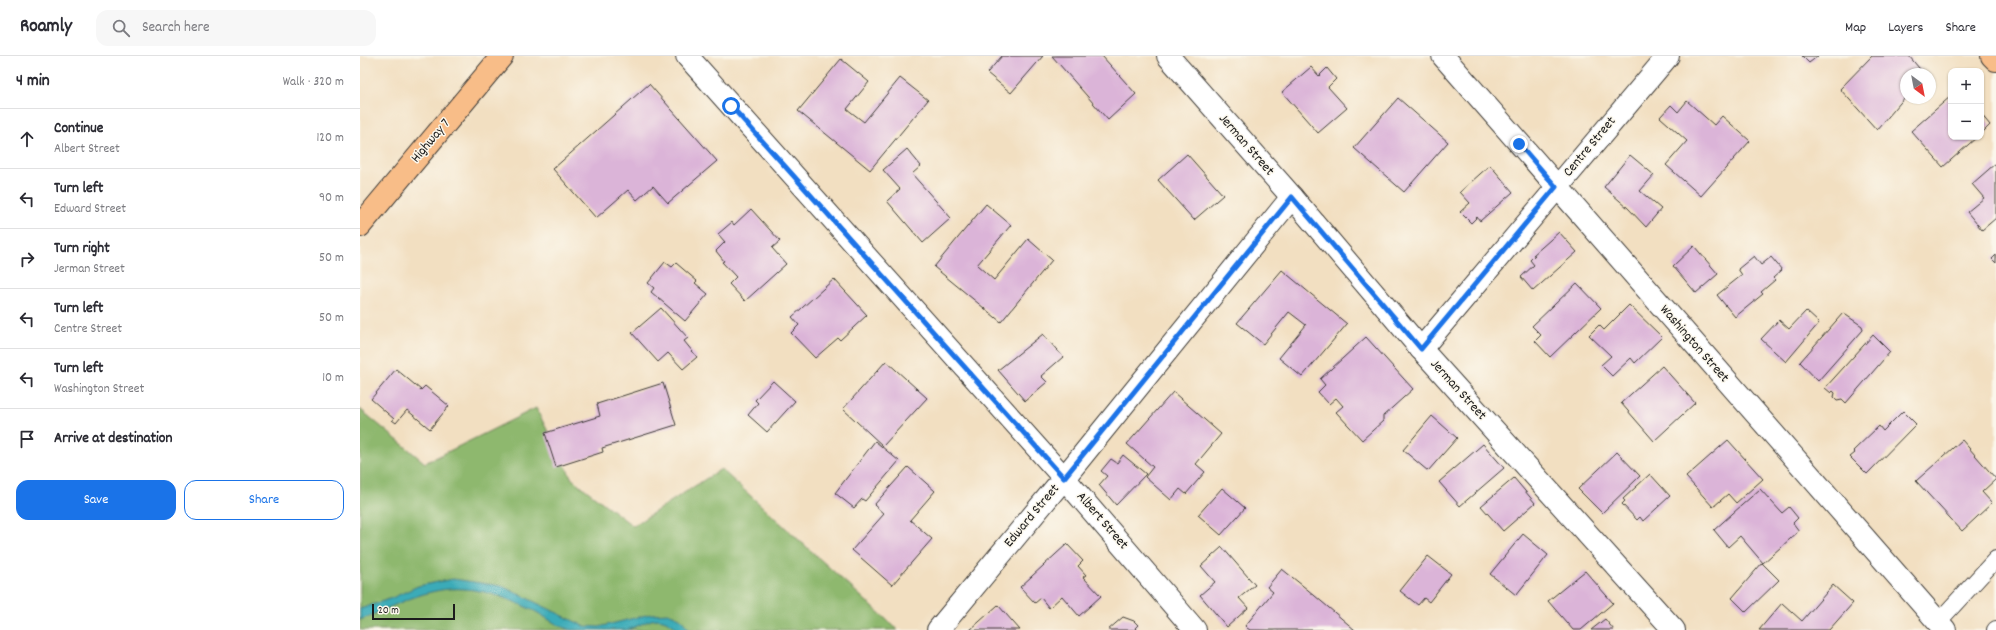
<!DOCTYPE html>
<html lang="en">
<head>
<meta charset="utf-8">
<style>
	body { margin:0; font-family:Dekko,sans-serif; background:#f7f7f7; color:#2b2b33 }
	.controls { position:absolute; right:12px; top:12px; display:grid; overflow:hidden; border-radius:8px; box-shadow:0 1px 3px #0004 }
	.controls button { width:36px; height:36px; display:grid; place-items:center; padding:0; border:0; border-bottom:1px solid #e1e1e2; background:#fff; color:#2b2b33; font:20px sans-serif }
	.compass { position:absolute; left:1540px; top:12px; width:36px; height:36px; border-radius:50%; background:#fff; box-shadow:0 1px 3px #0004; rotate:148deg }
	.scale { position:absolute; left:12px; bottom:10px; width:83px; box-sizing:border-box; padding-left:4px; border:2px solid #1c1c1c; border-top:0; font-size:11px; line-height:14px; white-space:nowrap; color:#1c1c1c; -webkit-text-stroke:3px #fbf7ec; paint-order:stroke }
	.stop { position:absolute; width:12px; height:12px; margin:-9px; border:3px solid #1a73e8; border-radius:50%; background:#fff }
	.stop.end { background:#1a73e8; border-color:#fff; box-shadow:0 1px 4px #0008 }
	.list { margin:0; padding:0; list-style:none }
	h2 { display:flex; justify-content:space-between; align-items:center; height:52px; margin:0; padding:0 16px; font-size:17px }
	h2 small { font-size:13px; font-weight:400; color:#7c7c81 }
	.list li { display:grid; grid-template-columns:26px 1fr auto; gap:12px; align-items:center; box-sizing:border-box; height:60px; padding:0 16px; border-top:1px solid #e1e1e2 }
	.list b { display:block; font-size:15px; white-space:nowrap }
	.list p { margin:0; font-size:13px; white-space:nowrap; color:#7c7c81 }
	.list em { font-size:13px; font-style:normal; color:#7c7c81 }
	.actions { display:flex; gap:8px; padding:12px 16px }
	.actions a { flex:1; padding:9px 0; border:1px solid #1a73e8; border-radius:12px; text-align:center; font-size:14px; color:#1a73e8 }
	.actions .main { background:#1a73e8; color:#fff }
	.icon { flex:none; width:22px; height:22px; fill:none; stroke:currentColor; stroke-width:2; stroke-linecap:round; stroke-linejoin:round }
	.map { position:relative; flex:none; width:1636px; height:574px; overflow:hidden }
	header { display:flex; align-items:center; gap:24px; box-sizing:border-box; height:56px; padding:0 20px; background:#fff; border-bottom:1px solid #e1e1e2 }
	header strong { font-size:19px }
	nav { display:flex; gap:22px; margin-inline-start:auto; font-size:14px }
	.search { width:280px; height:36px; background:#f7f7f7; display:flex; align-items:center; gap:10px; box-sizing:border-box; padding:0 14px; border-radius:12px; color:#7c7c81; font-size:15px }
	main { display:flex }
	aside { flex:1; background:#fff }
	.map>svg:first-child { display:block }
</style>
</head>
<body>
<header>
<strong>Roamly</strong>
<div class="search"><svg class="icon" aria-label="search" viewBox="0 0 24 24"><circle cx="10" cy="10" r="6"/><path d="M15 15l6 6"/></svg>Search here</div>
<nav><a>Map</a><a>Layers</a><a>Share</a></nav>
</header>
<main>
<aside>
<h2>4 min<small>Walk · 320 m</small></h2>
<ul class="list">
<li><svg class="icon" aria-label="ahead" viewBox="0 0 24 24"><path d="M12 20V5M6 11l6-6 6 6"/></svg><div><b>Continue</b><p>Albert Street</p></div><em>120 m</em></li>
<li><svg class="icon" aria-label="left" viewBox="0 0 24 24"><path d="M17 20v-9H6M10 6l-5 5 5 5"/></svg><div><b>Turn left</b><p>Edward Street</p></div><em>90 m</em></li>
<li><svg class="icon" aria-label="right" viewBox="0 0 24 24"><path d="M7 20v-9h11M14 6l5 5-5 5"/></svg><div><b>Turn right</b><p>Jerman Street</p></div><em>50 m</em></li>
<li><svg class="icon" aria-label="left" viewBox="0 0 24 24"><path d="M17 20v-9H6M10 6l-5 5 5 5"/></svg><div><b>Turn left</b><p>Centre Street</p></div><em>50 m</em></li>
<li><svg class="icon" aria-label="left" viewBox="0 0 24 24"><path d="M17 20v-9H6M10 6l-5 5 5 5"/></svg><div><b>Turn left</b><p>Washington Street</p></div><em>10 m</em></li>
<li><svg class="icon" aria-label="arrive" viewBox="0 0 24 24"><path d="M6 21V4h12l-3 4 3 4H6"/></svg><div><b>Arrive at destination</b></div></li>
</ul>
<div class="actions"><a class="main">Save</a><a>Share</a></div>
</aside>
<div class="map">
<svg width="1636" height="574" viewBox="0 0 1636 574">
	<rect width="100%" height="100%" fill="#fbf7ec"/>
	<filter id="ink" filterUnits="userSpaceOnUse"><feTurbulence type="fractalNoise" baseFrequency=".025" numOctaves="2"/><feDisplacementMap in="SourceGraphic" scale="8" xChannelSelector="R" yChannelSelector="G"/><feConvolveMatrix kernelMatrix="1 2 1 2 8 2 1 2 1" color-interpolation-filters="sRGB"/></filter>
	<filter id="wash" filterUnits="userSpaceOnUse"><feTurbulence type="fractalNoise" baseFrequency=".012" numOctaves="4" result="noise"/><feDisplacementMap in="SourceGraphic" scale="16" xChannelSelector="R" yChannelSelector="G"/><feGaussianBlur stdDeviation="0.9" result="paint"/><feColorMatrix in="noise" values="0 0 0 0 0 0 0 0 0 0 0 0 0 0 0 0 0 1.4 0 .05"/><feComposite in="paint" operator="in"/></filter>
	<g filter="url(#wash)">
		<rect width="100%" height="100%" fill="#f2dfc1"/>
		<polygon fill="#8eb86e" stroke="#556a45" points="176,352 212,423 273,470 361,413 538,574 0,574 0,353 65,407"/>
		<path fill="#3babb8" stroke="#2c646a" d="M 93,523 L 142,530 L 224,570 L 239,571 L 290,558 L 308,557 L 320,562 L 330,574 L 319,574 C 295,553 289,568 266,574 C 258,574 220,574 212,574 C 196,571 183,558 168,552 C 149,543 125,534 104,533 C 67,530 33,551 0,564 L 0,553 L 32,542 L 58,530 Z"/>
		<g id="blocks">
			<g fill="#dbb4d8">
				<polygon points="642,0 683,0 651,37 627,17"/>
				<polygon points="692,0 742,0 776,38 748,64"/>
				<polygon points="1442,0 1458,0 1449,7"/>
				<polygon points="1512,0 1549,0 1564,18 1546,18 1546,40 1517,74 1480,33"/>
				<polygon points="481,3 509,26 487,53 504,66 540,22 568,44 510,114 438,55"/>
				<polygon points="951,11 959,20 967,12 976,23 968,31 987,52 958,77 922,36"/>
				<polygon points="289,28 357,105 308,147 293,130 277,144 268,134 236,162 193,113"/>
				<polygon points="1591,40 1591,81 1617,81 1583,111 1551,75"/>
				<polygon points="1038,42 1088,86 1044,136 994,92"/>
				<polygon points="1327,45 1354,69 1362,60 1390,85 1341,140 1306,109 1327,85 1300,61 1311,49 1318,56"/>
				<polygon points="1621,58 1630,69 1621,78"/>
				<polygon points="547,93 561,110 552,118 591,162 563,187 527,145 540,133 523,114"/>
				<polygon points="827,98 863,139 834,164 798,124"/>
				<polygon points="1270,99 1294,119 1280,135 1301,153 1286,171 1268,152 1244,131"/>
				<polygon points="1636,107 1636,162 1622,174 1607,156 1624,142 1612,128"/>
				<polygon points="1130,109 1153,136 1120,165 1117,161 1111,167 1100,156 1110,147 1100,136"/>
				<polygon points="626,148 651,169 617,209 634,224 668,183 692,204 641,266 574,211"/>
				<polygon points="391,153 420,185 412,192 426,208 385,245 369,228 376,221 362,206 364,205 356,195 365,186 358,178 372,166 374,169"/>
				<polygon points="1199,176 1217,196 1173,235 1161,221 1174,209 1170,204 1175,199 1173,199"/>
				<polygon points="1334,190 1358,218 1336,237 1313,210"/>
				<polygon points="1636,199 1636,207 1632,203"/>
				<polygon points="1394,200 1401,209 1411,201 1422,214 1413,222 1415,224 1401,236 1403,238 1375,261 1357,239 1382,219 1378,213"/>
				<polygon points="305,206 312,211 316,207 337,225 335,227 348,238 325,265 291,236 294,232 288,227"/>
				<polygon points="922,214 987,268 942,321 919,302 946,269 929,256 903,288 877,267"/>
				<polygon points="474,223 507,259 480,284 478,282 455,302 431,277 439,269 432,261"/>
				<polygon points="1217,227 1241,252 1190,301 1175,285 1181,279 1172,270"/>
				<polygon points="1269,249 1302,281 1275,307 1271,302 1252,320 1241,309 1251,300 1229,279 1239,269 1244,274"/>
				<polygon points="301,252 328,282 324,285 337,301 323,313 308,297 298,306 272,277"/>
				<polygon points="1446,255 1459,267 1426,306 1401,283 1419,264 1429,273"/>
				<polygon points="1483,257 1502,270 1503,274 1458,325 1440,306"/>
				<polygon points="683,278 703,301 681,320 687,326 665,345 638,314"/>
				<polygon points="1513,279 1530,296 1486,347 1482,343 1477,344 1474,341 1475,337 1473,335 1471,337 1465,332"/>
				<polygon points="1006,281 1053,333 1023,360 1023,365 1002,384 976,356 983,350 976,342 969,348 958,336 965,329 960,323"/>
				<polygon points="526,305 567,342 523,390 483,353"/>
				<polygon points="1302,310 1335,347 1294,385 1261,347"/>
				<polygon points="36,313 61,334 65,330 89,350 70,373 47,354 36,367 32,364 34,363 11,343"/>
				<polygon points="413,325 435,345 407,376 388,359 398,347 395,344"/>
				<polygon points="303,327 316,369 242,392 243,396 196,411 185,377 240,360 237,348"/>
				<polygon points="813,336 861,378 836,408 845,416 826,438 820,433 811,444 785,421 793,411 767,388"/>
				<polygon points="1543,355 1556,368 1507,418 1490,401 1495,397 1493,395 1519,370 1523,375"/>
				<polygon points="1072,360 1097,382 1068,415 1043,394"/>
				<polygon points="1368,384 1403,423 1376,447 1368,438 1353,451 1326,421"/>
				<polygon points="1602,384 1636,423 1622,436 1632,447 1602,475 1556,425"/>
				<polygon points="515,385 539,405 505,445 502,443 494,452 475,437"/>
				<polygon points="1123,388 1144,412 1100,450 1079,426"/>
				<polygon points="1257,396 1280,420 1242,457 1218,433"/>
				<polygon points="763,399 786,418 756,449 739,429 747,420 741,415 751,403 757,407"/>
				<polygon points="548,411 575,435 550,464 572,483 532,529 492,494 524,458 514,449"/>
				<polygon points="1290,418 1310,440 1283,465 1280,461 1277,464 1262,448 1265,445 1263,443"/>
				<polygon points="1154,422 1175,447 1143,475 1121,450"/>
				<polygon points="862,432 885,452 861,479 838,459"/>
				<polygon points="1400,433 1422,457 1429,451 1438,462 1433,467 1439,475 1403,507 1380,480 1368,491 1354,474"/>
				<polygon points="1163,478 1188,499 1156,539 1130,518"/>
				<polygon points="707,488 723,505 718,510 726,519 723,521 741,540 719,560 702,540 689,552 681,542 675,547 660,531"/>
				<polygon points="862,491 895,529 879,542 888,552 867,571 840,539 855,526 841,510"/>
				<polygon points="1068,500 1091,518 1069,546 1064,542 1058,549 1040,535"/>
				<polygon points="1402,507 1419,524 1386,556 1372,542"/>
				<polygon points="922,513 948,534 995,574 890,574 887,572 885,570 913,536 907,531"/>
				<polygon points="1225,515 1253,547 1221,574 1213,574 1188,545"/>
				<polygon points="1473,529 1493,547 1469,574 1399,574 1422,547 1442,565"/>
				<polygon points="638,549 660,574 610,574"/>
				<polygon points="763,561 774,565 778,569 775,572 777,574 748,574"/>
				<polygon points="1245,563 1254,574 1231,574"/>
			</g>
		</g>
	</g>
	<g filter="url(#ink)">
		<use href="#blocks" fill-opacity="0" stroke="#3c3935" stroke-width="1"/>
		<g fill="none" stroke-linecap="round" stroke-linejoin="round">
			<g stroke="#3c3935" stroke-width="18">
				<g id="lane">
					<polyline points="1578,566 1636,503"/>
					<polyline points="1635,574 1636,573"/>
				</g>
			</g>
			<g stroke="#3c3935" stroke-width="24">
				<g id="street">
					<polyline points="327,0 704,422 835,574"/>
					<polyline points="808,0 932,141 1061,293 1314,574"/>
					<polyline points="1083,0 1585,574"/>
					<polyline points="1061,293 1308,0"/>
					<polyline points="578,574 704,422 932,141"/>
				</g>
			</g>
			<g stroke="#3c3935" stroke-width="24">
				<g id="primary">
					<polyline points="1632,0 1636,4"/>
					<polyline points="0,170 142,0"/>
				</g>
			</g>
			<use href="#lane" stroke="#fff" stroke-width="16"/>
			<use href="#street" stroke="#fff" stroke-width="22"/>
			<use href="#primary" stroke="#f8bd88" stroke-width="22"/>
		</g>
	</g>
	<g fill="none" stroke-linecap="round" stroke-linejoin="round" filter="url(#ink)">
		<polyline stroke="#1a73e8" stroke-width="5" points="371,50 704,422 932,141 1061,293 1196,131 1159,88"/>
	</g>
	<g text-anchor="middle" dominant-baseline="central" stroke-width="3" stroke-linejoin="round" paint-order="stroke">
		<g font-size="14" fill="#1c1c1c" stroke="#fbf7ec">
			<text transform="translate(71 85) rotate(-50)">Highway 7</text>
			<text transform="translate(886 89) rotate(49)">Jerman Street</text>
			<text transform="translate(1230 91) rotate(-50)">Centre Street</text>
			<text transform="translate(1334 288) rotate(49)">Washington Street</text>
			<text transform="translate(1098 334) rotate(48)">Jerman Street</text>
			<text transform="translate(672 460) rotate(-50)">Edward Street</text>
			<text transform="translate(742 465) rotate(49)">Albert Street</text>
		</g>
	</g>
</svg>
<div class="controls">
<button>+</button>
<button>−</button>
</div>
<svg class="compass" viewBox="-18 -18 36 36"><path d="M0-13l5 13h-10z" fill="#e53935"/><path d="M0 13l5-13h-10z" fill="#7c7c81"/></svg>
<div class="scale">20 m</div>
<div class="stop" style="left:371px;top:50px"></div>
<div class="stop end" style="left:1159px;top:88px"></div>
</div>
</main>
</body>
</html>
